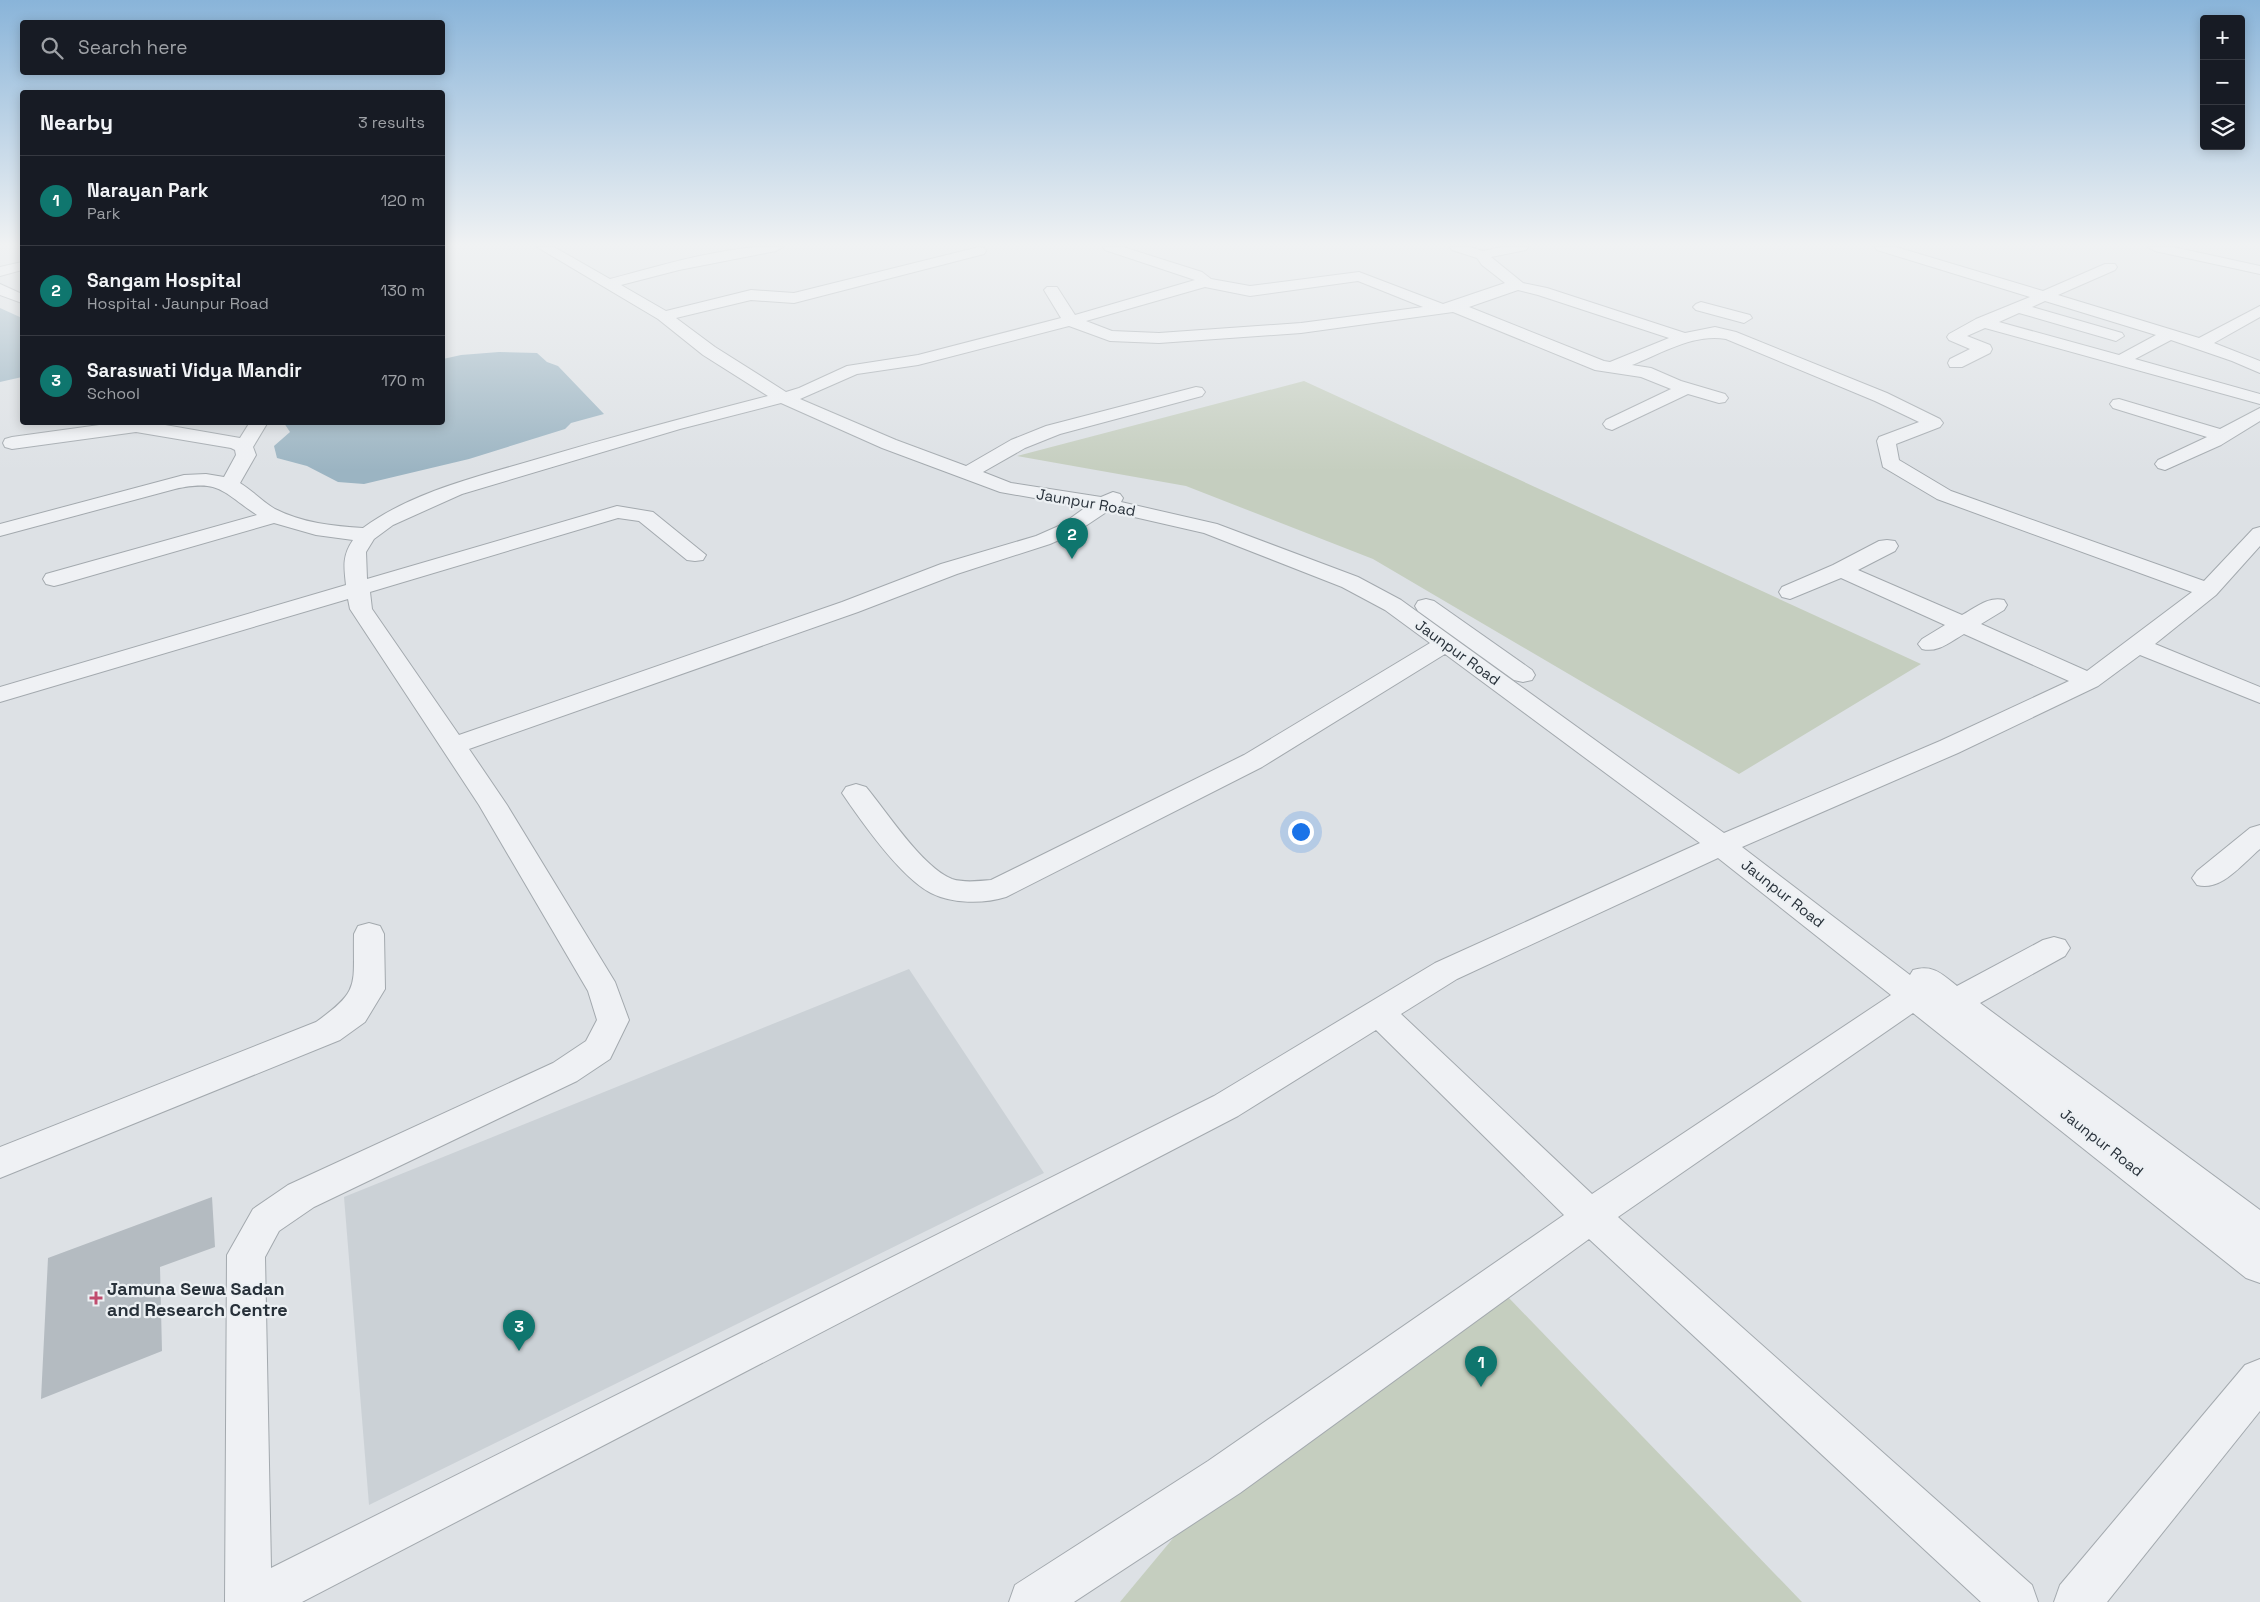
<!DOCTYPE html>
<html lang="en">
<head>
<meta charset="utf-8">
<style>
	body { margin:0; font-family:"Space Grotesk",sans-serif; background:#20242c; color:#f1f3f6 }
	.controls { position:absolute; right:15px; top:15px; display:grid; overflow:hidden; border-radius:5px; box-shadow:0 2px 12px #0003 }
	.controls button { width:45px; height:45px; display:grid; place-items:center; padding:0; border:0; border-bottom:1px solid #363941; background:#171b24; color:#f1f3f6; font:25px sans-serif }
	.you { position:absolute; left:1300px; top:831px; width:18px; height:18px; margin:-12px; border:4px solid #fff; border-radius:50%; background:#1a73e8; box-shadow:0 0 0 8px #1a73e833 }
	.badge { display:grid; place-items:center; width:32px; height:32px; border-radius:50%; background:#0f766e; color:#fff; font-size:16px; font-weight:700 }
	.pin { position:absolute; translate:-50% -41px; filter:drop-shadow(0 1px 2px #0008) }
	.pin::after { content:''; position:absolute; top:26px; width:18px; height:15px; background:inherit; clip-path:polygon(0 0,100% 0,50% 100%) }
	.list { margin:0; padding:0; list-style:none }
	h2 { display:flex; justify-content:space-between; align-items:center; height:65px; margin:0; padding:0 20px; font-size:21px }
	h2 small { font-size:16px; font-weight:400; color:#9ea1a6 }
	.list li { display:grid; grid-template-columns:32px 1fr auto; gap:15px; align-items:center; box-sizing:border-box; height:90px; padding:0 20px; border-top:1px solid #363941 }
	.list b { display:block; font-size:19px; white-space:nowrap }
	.list p { margin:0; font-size:16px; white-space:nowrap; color:#9ea1a6 }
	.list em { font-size:16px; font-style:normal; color:#9ea1a6 }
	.icon { flex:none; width:28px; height:28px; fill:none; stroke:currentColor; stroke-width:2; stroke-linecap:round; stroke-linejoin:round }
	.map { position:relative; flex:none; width:2260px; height:1602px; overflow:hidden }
	.search { position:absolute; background:#171b24; box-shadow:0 2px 12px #0003; left:20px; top:20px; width:425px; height:55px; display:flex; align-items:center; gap:12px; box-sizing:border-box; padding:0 18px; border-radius:5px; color:#9ea1a6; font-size:19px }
	.panel { position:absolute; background:#171b24; box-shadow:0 2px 12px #0003; left:20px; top:90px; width:425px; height:335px; border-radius:5px }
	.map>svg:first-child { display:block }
</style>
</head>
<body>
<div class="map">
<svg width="2260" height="1602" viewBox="0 0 2260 1602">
	<rect width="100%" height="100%" fill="#dde1e5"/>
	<polygon fill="#cbd1d6" points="909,969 1044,1173 369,1505 344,1197"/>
	<g fill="#c5cebf">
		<polygon points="1304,381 1921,664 1739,774 1373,559 1186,486 1017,456"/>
		<polygon points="1508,1297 1802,1602 1120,1602 1224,1477"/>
	</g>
	<g fill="#9bb4c2">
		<polygon points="0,308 22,318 22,377 0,382"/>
		<polygon points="499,352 537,353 547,362 558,366 604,414 571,423 565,429 469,459 364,484 338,482 307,466 277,458 274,446 290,432 284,423 442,422 443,359 461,355"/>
	</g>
	<polygon fill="#b4bbc1" points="212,1197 215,1247 160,1267 162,1351 41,1399 48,1258"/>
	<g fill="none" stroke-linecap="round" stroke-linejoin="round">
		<g stroke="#a3a9ae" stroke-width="2">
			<g id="minor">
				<path d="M 537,247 L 554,247 L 610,279 C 659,266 734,243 783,247 L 776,251 L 679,270 L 621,285 L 666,311 L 751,290 L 794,293 L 979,247 L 984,248 L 986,251 L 984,254 L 794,303 L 751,300 L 676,318 L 715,347 L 786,392 L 799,388 L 847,366 L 918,355 L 1061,318 L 1044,290 L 1047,287 L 1057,287 L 1075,315 L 1195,280 L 1105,250 L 1103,247 L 1123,247 L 1202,272 L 1211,279 L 1250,286 L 1359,272 L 1443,304 L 1505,283 L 1482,265 L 1477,258 L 1452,250 L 1450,247 L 1470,247 L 1483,251 L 1502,247 L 1528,247 L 1526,250 L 1491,257 L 1523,283 L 1547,288 L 1685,333 L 1715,327 L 1736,332 L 1887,393 L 1940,419 L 1943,423 L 1940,427 L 1896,444 L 1899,460 L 1951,491 L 2204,581 L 2253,529 L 2260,527 L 2260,546 L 2216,595 L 2155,644 L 2260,687 L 2260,703 L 2140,655 L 2098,686 L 1958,753 L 1742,847 L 1910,975 L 1913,970 C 1933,964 1942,974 1957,986 L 2043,940 L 2054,937 L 2065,940 L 2070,948 L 2065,956 L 1980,1003 L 2260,1210 L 2260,1283 L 2246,1278 L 1913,1013 L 1618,1217 L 2032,1585 L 2038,1602 L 1981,1602 L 1589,1239 L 1240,1493 L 1074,1602 L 1009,1602 L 1015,1585 L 1208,1461 L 1564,1215 L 1376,1030 L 1238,1116 L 302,1602 L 225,1602 L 227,1255 L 253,1209 L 288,1185 L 553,1063 L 586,1041 L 597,1020 L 588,991 L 479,805 L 350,609 L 348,599 L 0,702 L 0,687 L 346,585 C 344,567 342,556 353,540 L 316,535 L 274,523 L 62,584 L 54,586 L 46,584 L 43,579 L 46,574 L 257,515 C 222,492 220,479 175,489 L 0,536 L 0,524 L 184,475 L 206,474 L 224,477 L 236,455 L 235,450 L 231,448 L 136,432 L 12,449 L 5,447 L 3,443 L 5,439 L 12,437 L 121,422 L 148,422 L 240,438 L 250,422 L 268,422 L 253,447 L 256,455 L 240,483 C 253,491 263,502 275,509 C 302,523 333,526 363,528 C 412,492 476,477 534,460 C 612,437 690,416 768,396 L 703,355 L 658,319 ZM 1358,281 L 1423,307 L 1301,323 L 1159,333 L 1112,331 L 1086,321 L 1205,287 L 1250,296 ZM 1518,290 L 1538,295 L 1669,338 L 1610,362 L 1604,361 L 1469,307 ZM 1453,312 L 1595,370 L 1641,377 L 1671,389 L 1606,420 L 1603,424 L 1606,428 L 1612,430 L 1688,394 L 1719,403 L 1725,402 L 1728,398 L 1725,394 L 1681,381 L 1651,368 L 1632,365 C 1660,354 1694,333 1726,339 L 1875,401 L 1919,422 L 1879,437 L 1877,441 L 1883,467 L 1937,499 L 2192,592 L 2087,671 L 1981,624 L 2004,610 L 2007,605 L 2004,600 C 1988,596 1975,608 1962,615 L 1858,570 L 1895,551 L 1898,546 L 1895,541 L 1887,540 L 1879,541 L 1833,565 L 1782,587 L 1779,592 L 1782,597 L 1790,599 L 1841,578 L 1945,625 L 1922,639 L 1918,644 L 1922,649 C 1938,653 1950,642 1964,634 L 2069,681 L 1940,741 L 1724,833 L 1401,600 L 1358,577 L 1217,524 L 1121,502 L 1123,498 L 1120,494 L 1113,492 L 1101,497 L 1011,483 L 983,472 L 1025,448 L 1060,434 L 1202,396 L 1205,392 L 1202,388 L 1196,387 L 1046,426 L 1011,440 L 966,466 L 896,440 L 800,399 L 857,374 L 918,365 L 1069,326 L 1110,341 L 1159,343 L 1301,333 ZM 781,403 L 882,448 L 1000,492 L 1086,507 L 1061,525 L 1036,536 L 941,564 L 842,602 L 459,735 L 372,609 L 370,592 L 618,518 L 639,521 L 687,560 L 695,561 L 703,560 L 706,555 L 653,512 L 617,506 L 367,579 L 366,552 L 374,539 L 393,525 L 462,494 L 680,429 ZM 1108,511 L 1204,533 L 1342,587 L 1385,610 L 1430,643 L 1244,755 L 991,880 C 979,881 964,883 952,879 C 922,867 887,812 866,787 L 856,784 L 846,787 L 842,793 C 861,821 901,878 931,893 C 953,904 984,904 1006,897 L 1262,767 L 1445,654 L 1700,843 L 1435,963 L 1214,1096 L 271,1568 L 265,1257 L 279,1231 L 314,1207 L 577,1081 L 610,1059 L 629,1020 L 615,982 L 507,805 L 469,749 L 858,612 L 957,574 L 1050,544 L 1075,533 ZM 1718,858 L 1891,995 L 1592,1194 L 1401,1014 L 1457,979 Z"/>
				<path d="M 1875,247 L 1896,247 L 2043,291 L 2105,264 L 2115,264 L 2117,267 L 2115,270 L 2058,295 L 2199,338 L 2260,306 L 2260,317 L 2214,343 L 2260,361 L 2260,373 L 2232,361 L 2171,340 L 2135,359 L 2260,394 L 2260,404 L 1985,328 L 1967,336 L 1990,345 L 1992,349 L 1990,353 L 1962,367 L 1950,367 L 1948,363 L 1950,359 L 1970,349 L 1949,340 L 1947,337 L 1949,334 L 1976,319 L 2030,297 L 1877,250 ZM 2045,301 L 2156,335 L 2119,355 L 1999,322 L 2019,313 L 2116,341 L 2124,336 L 2122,333 L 2032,307 Z"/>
				<polygon points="2148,247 2173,247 2260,266 2260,274 2155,251"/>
				<polygon points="22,262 22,270 0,276 0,267"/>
				<polygon points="0,284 22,294 22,303 0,295"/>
				<polygon points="1701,302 1750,315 1752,318 1744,323 1696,310 1693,307 1696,304"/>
				<polygon points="2119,399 2220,429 2260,408 2260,421 2221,445 2165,470 2158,468 2155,464 2158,460 2207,437 2113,408 2110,404 2113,400"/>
				<polygon points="1426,599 1434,601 1532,670 1535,675 1532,680 1523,682 1514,680 1418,611 1415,606 1418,601"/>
				<path d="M 2260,825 L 2260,849 C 2242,864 2221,892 2197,885 L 2192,878 L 2197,871 L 2250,828 Z"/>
				<path d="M 369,923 L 380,926 L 384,934 L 385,989 L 365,1022 L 340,1040 L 0,1178 L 0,1147 L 316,1022 C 361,990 353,986 354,934 L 358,926 Z"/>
				<polygon points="2260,1359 2260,1411 2107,1602 2054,1602 2060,1585 2245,1365"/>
			</g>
		</g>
		<use href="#minor" fill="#eff1f4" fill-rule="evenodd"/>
	</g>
	<linearGradient id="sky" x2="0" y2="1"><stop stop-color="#89b4d9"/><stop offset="0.52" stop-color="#f0f2f3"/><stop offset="1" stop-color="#f0f2f3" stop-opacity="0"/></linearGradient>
	<rect width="2260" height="471" fill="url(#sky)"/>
	<path fill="#c04c6e" stroke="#ecf0f3" stroke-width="2" d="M93.5 1290.5h5v5h5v5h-5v5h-5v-5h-5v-5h5z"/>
	<g text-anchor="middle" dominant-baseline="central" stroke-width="4.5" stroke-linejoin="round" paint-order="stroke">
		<g font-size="15" fill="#28313a" stroke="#ecf0f3">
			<text transform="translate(1086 502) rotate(10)">Jaunpur Road</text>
			<text transform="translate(1458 652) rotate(36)">Jaunpur Road</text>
			<text transform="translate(1783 893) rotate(38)">Jaunpur Road</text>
			<text transform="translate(2102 1142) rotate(38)">Jaunpur Road</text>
		</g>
		<g font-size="18" font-weight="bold" fill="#28313a" stroke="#ecf0f3" text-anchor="start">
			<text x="107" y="1288">Jamuna Sewa Sadan<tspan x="107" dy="21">and Research Centre</tspan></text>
		</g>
	</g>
</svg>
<div class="controls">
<button>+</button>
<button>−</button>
<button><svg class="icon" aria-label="layers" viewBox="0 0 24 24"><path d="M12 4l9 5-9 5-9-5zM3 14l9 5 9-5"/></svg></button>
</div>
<div class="you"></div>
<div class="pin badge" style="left:1481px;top:1387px">1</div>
<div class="pin badge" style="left:1072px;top:559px">2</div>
<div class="pin badge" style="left:519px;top:1351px">3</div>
<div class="search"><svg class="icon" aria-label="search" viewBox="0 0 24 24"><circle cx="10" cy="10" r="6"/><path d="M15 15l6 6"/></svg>Search here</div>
<section class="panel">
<h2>Nearby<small>3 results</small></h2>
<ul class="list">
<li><span class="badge">1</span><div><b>Narayan Park</b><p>Park</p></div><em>120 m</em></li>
<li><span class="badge">2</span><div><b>Sangam Hospital</b><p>Hospital · Jaunpur Road</p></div><em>130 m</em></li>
<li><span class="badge">3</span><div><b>Saraswati Vidya Mandir</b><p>School</p></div><em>170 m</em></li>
</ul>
</section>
</div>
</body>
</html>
